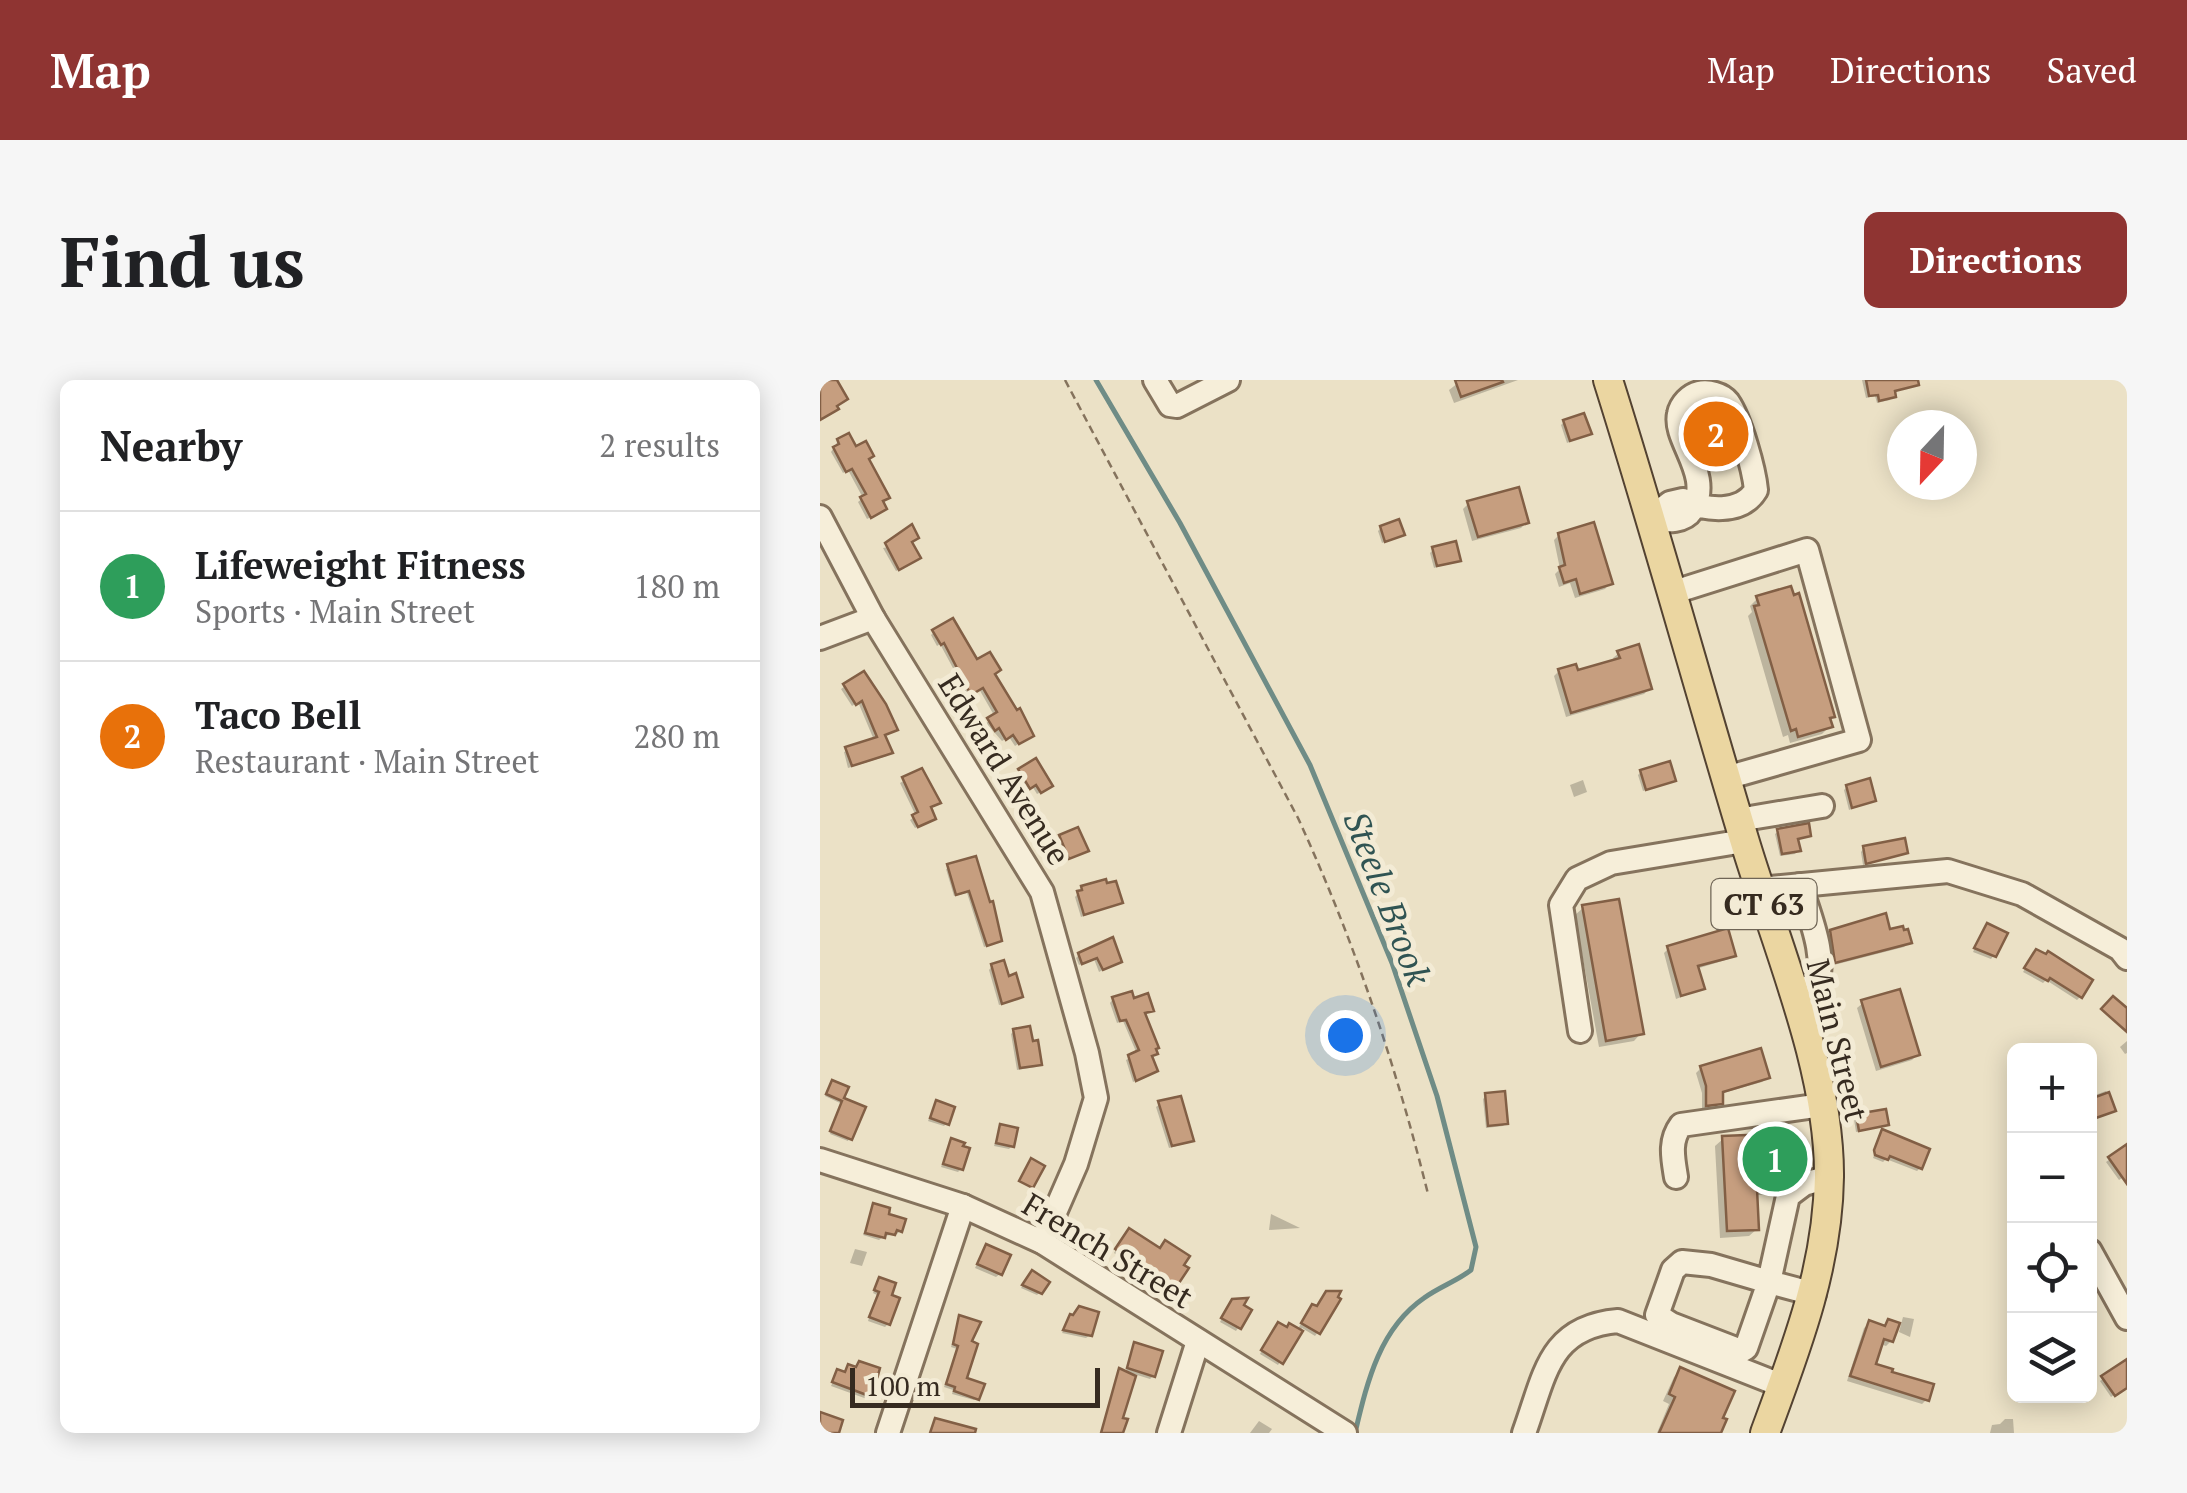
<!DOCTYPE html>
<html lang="en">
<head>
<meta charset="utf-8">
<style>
	body { margin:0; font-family:"PT Serif",serif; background:#f6f6f6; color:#202124 }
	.controls { position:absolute; right:30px; bottom:30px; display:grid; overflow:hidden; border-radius:15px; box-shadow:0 5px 25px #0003 }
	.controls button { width:90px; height:90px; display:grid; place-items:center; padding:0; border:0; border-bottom:2px solid #e0e0e0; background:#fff; color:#202124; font:50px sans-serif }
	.compass { position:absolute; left:1067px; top:30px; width:90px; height:90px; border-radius:50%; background:#fff; box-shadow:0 5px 25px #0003; rotate:202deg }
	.scale { position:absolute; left:30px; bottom:25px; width:250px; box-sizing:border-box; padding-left:10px; border:5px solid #362b20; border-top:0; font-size:28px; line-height:35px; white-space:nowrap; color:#362b20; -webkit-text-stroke:8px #f3ebd5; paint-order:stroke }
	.you { position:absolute; left:525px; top:655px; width:35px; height:35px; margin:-25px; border:8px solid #fff; border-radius:50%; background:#1a73e8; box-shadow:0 0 0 15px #1a73e833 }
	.badge { display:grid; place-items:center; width:65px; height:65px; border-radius:50%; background:#8f3432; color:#fff; font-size:32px; font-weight:700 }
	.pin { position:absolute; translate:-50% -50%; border:5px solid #fff; box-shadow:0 2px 10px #0006 }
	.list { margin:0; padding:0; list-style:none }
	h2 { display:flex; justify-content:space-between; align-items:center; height:130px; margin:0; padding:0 40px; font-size:42px }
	h2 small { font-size:32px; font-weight:400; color:#757577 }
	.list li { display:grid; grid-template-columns:65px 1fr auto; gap:30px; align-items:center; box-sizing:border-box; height:150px; padding:0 40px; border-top:2px solid #e0e0e0 }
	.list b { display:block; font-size:38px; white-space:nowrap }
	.list p { margin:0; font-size:32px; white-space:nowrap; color:#757577 }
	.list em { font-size:32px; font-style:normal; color:#757577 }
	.icon { flex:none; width:55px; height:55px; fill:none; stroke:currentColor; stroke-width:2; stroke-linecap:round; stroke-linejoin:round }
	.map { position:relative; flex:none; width:1307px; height:1053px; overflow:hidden; border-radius:15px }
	header { display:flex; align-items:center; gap:60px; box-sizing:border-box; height:140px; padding:0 50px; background:#8f3432; color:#fff }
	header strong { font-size:48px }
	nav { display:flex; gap:55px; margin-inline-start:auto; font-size:35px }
	.intro { display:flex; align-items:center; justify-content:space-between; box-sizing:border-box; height:240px; padding:0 60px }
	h1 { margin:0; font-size:70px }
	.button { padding:25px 45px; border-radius:15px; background:#8f3432; color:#fff; font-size:35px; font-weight:700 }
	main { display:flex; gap:60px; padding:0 60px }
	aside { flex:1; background:#fff; border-radius:15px; box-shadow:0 5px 25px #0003 }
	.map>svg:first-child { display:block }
</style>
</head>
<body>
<header>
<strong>Map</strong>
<nav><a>Map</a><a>Directions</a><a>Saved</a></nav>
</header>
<div class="intro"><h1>Find us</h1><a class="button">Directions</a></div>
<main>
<aside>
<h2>Nearby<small>2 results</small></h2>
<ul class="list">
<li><span class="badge" style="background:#2e9e5b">1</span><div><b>Lifeweight Fitness</b><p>Sports · Main Street</p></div><em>180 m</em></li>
<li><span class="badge" style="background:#e8710a">2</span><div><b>Taco Bell</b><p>Restaurant · Main Street</p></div><em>280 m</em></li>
</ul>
</aside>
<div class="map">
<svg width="1307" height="1053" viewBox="0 0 1307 1053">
	<rect width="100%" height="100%" fill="#ebe1c6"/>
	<g fill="#0003">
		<polygon points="642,0 698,0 634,23 629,10"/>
		<polygon points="1042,0 1078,0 1080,8 1073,12 1070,20 1057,23 1055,16 1046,18"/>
		<polygon points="880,35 910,74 907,77 889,82 877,38"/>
		<polygon points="744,42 769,54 747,63 741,45"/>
		<polygon points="18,61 47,80 61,132 47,139 38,122 43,118 28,90 23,93 11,72"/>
		<polygon points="649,123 707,142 701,148 652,161 643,129"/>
		<polygon points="561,148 582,154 562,163 558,151"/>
		<polygon points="739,155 790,203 785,209 755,218 750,203 739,207 735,194 740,189 734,160"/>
		<polygon points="90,163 95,181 76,191 63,168"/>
		<polygon points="614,169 638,180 614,188 610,173"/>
		<polygon points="938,218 1012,336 1008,340 1010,346 1002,354 970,363 968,355 963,357 928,236 932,232 930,226"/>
		<polygon points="114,252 157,282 207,358 195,366 189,357 182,361 166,343 175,337 159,309 148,316 120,264 117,266 111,255"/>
		<polygon points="799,273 830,308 824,314 746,337 734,296 739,291 756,293 794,282 793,278"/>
		<polygon points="43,294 75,350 63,356 70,373 67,376 28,388 24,372 54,360 38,322 32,326 21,309"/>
		<polygon points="215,381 227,409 217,414 212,406 206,410 196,394"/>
		<polygon points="101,391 110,441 95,448 90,440 96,436 80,403"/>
		<polygon points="821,392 853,400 823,411 818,395"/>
		<polygon points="763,400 767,412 754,417 750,405"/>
		<polygon points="1027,407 1053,421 1029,430 1024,410"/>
		<polygon points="959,451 988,456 976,460 978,470 975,474 960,476 955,454"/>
		<polygon points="240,457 266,471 246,481 237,460"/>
		<polygon points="1044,468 1085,472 1043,485 1041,472"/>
		<polygon points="154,479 180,561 164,567 147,513 134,516 126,489"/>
		<polygon points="263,508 300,523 261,537 255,517"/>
		<polygon points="763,528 821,653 814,661 779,667 755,535"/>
		<polygon points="1164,549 1174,575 1171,579 1153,572"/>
		<polygon points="1011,552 1069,552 1089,562 1084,567 1010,586 1006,558"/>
		<polygon points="848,569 913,575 909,579 876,589 882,609 856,619 844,573"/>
		<polygon points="259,575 299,581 279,592 274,579 259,585 256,578"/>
		<polygon points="1214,575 1269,601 1260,617 1257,620 1226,600 1223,603 1203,592"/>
		<polygon points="172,586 187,599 201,617 197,620 179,625 169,590"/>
		<polygon points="293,619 312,621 331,630 323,635 335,673 330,677 336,691 313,702 306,680 317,674 303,641 297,643 290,623"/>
		<polygon points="1043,623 1097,675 1092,680 1056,691 1037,628"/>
		<polygon points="194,651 219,684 216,687 197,690 191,654"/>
		<polygon points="1307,661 1307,673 1305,674 1300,667"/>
		<polygon points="1216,664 1220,671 1204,671"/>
		<polygon points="881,688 947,697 942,702 900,714 900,723 895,728 882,730 882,713 876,693"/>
		<polygon points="12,703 21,719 42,728 28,761 10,754 22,724 5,716"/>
		<polygon points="1286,711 1293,731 1270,741 1270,717"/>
		<polygon points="666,716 686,743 683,746 666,748 663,719"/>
		<polygon points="116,723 127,743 124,746 108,741"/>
		<polygon points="340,724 371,760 368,763 349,768 336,727"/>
		<polygon points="1037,736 1066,745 1036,752 1034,739"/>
		<polygon points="180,747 192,766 189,769 174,766"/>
		<polygon points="1063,752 1100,788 1097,791 1066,779 1063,782 1053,778"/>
		<polygon points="903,759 962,798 945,815 935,815 937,849 929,856 900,858 895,766"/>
		<polygon points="131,761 141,789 138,792 121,787"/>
		<polygon points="1307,767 1307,799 1305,796 1299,800 1286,782"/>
		<polygon points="54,826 80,851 77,854 64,856 59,860 43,855"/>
		<polygon points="451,834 480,848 449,850"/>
		<polygon points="306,854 339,871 353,907 350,910 294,873"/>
		<polygon points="166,867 180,894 176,897 155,888"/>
		<polygon points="35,869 47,872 42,886 30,883"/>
		<polygon points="209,897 220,912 217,915 201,908"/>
		<polygon points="60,900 68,944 65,947 48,941 57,915 53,913"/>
		<polygon points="410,925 429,931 416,951 400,942"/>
		<polygon points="496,929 498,952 495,956 482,948 458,985 440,974 455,948 477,950 490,930"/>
		<polygon points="255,932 270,955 266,958 242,953"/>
		<polygon points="1083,937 1094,939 1090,957 1079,952"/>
		<polygon points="139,938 149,962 144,1000 158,1017 154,1020 132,1014 133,1010 124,1007 137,969 131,967"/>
		<polygon points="1068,942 1071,961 1066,966 1060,964 1053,985 1107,1019 1102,1024 1027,1001 1044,948 1050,943 1063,948"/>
		<polygon points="315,965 333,996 330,999 314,994 300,1039 305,1041 301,1053 281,1053 297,994 300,991 305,993"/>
		<polygon points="1307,982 1307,1006 1291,1017 1280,1001"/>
		<polygon points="39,984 50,1015 47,1019 11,1006 18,992 24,995 29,987 35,989"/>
		<polygon points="861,990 904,1040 898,1053 837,1053 849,1024 843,1021 854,997"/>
		<polygon points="1185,1039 1193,1039 1194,1053 1170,1053 1172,1045 1180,1044"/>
		<polygon points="439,1041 452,1049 449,1053 430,1053"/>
	</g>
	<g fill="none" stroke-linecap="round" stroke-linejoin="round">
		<path stroke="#6f8c86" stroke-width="5" d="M 276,0 L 360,143 L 490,385 L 572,583 L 617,716 L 656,867 L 651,890 C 637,901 619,907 604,918 C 559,949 547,1003 535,1053"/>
	</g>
	<g fill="#c69e7f" stroke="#825f45" stroke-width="2.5">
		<polygon points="0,0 17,0 28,19 17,26 19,29 0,40"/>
		<polygon points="635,0 682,0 683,2 641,17"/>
		<polygon points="1046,0 1098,0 1099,5 1075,11 1076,17 1059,21 1058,15 1049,16"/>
		<polygon points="893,29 903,46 913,75 892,80 879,33"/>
		<polygon points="764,33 772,54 750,61 743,40"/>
		<polygon points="29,53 36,66 46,61 54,76 49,79 70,118 63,121 67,129 51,138 40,117 46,114 32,89 26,92 13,67 19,64 17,59"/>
		<polygon points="699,107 709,143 658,157 647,121"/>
		<polygon points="579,139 585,155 565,162 560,146"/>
		<polygon points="774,142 793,204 760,214 756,199 744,203 739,187 745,185 738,153"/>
		<polygon points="92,144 99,158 92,162 101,178 79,190 65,163"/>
		<polygon points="636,161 641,181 617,186 612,167"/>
		<polygon points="971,206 974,215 979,213 1015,337 1010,338 1013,347 978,357 976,349 971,351 934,226 939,225 936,216"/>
		<polygon points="133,238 157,279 170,272 181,290 175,294 197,330 200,328 214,356 199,364 193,355 186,360 179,348 175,351 167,338 177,332 163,308 151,315 124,263 121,265 112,250"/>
		<polygon points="819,264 832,309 751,333 738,289 756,284 758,290 800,278 797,271"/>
		<polygon points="44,291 66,324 78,350 65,355 73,373 32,386 25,367 57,357 42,321 36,325 23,304"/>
		<polygon points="216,378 233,406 221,413 216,405 210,409 198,389"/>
		<polygon points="850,381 856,401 826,410 820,390"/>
		<polygon points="102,388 121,423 111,427 116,439 98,447 92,435 98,432 82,397"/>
		<polygon points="1050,398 1056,421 1032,428 1026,405"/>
		<polygon points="989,443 991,456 978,459 981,471 962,474 957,449"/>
		<polygon points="258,447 269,471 249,479 239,455"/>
		<polygon points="1085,458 1088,473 1046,484 1043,466"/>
		<polygon points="156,476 170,522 173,521 182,561 167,566 149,511 136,515 127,484"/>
		<polygon points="286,499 287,503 296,501 303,523 264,535 257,511 262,510 261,506"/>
		<polygon points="799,519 824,654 786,661 762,525"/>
		<polygon points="1066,533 1070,549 1083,546 1084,550 1088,549 1092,563 1015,583 1010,550"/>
		<polygon points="1167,543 1188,553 1176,577 1154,568"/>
		<polygon points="908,548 916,576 878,586 885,609 861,616 847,566"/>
		<polygon points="293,557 302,582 283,590 277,578 262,584 258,573"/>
		<polygon points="1216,569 1226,574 1228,571 1273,600 1262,618 1230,598 1228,601 1204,588"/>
		<polygon points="184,580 189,596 196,593 203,617 182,624 171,584"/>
		<polygon points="1080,609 1100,675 1061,687 1041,620"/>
		<polygon points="312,611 314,618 328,613 334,631 325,633 339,668 336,669 338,674 332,676 338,691 316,701 308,675 319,670 306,640 300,641 292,617"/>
		<polygon points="1293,616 1307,628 1307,652 1281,629"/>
		<polygon points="210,646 213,661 218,660 222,685 200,688 193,649"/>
		<polygon points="941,668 950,698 903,712 903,724 886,726 886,706 880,686"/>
		<polygon points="12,700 29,707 24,718 46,727 32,760 10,751 22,721 6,714"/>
		<polygon points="685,711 688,744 668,746 665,713"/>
		<polygon points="1289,712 1296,731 1273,739 1270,719"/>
		<polygon points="361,716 374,761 352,766 338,721"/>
		<polygon points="116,720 135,727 129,745 110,738"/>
		<polygon points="1066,729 1069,745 1039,751 1036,734"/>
		<polygon points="180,744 198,748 194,767 176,763"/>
		<polygon points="1062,749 1110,769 1102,789 1070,776 1068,780 1055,775 1054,770"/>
		<polygon points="952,754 953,765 963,764 965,799 955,799 955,808 937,809 939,850 907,851 902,756"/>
		<polygon points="131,758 145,763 143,766 150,768 143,790 123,784"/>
		<polygon points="1307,764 1307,804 1288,777"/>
		<polygon points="211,778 225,786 213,808 199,801"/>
		<polygon points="53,823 70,828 69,834 86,839 82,852 77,850 75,855 66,853 65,858 45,853"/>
		<polygon points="309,848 340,868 345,860 370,876 364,885 369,888 355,909 295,869"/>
		<polygon points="166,864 191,875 182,895 157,884"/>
		<polygon points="212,890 230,902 222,914 202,905"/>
		<polygon points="59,897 76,903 72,915 80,918 70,945 49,937 59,912 54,910"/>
		<polygon points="506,911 521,911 518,917 521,919 500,954 481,943 492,924 497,926"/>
		<polygon points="428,918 424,925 432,930 421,949 401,938 412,919"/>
		<polygon points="259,926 279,932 272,956 243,950 250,934 253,935"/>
		<polygon points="139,935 161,942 152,961 158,964 147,998 165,1004 159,1020 134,1011 135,1007 126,1004 138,966 133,964"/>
		<polygon points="1068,939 1080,943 1073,962 1064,959 1056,984 1073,989 1072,992 1114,1004 1109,1021 1030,996 1049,940 1065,946"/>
		<polygon points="458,942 467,947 469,943 483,951 463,984 441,970"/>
		<polygon points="314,962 343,971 335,997 307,988"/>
		<polygon points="1307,979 1307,1008 1295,1016 1281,996"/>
		<polygon points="39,981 60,988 52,1017 12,1002 17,989 25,992 28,984 36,987"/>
		<polygon points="860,987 915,1011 903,1038 907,1039 901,1053 839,1053 855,1017 849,1014"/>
		<polygon points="299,988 316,996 303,1038 308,1039 303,1053 281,1053"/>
		<polygon points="0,1032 23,1040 19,1053 0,1053"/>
		<polygon points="115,1038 156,1049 155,1053 110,1053"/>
	</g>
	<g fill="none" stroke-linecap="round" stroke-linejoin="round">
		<g stroke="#85735d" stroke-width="28">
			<g id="minor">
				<polyline points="335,0 350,25 357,26 408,0"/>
				<polyline points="0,137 53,238 222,512 267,673 276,718 256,784 222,862"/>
				<path d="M 829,139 L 850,123 L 863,120 C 885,130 921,135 936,110 C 934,89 920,39 908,22 C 902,14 888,11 879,13 C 870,15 861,24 859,34 C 853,60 894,96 872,130 C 863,144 843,140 829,139"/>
				<polyline points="851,213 987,170 1039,360 906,398"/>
				<polyline points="0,258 53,238"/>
				<polyline points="918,440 1002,426"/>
				<polyline points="940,509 1128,491 1202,514 1300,569 1307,578"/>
				<path d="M 972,611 L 995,606 C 1009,579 988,533 980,505"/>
				<polyline points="760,651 741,525 757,499 791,483 924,461"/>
				<polyline points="0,780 143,826 222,862 525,1053"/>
				<path d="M 856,797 C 853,778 849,761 861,745 L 1002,725"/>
				<polyline points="1270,871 1307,938"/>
				<polyline points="994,914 949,902 926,968 921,971 851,944 837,935 853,890 862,882 891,885 949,902 968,816 984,804 1009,797"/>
				<polyline points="68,1053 143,826"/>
				<polyline points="349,1053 378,961"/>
				<path d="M 704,1053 C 725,996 728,947 798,941 L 963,1006"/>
			</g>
		</g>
		<g stroke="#534231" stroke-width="32">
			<path id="major" d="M 788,0 C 836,152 878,306 924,459 C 955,563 1010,688 1009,797 C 1008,887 976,969 945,1053"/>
		</g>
		<path stroke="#85735d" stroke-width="2.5" stroke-dasharray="8 5" stroke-linecap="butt" d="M 245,0 L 478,438 C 533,558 576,685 608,814"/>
		<use href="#minor" stroke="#f6eed9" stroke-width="22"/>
		<use href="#major" stroke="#ebd6a1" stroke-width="28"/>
	</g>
	<g text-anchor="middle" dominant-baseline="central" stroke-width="10" stroke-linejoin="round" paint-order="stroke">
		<rect fill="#f3ebd5" stroke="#6f6556" stroke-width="2.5" x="891.5" y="499" width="105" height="50" rx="8"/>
		<g font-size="30" font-weight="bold" fill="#362b20">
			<text x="944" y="524">CT 63</text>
		</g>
		<g font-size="32" fill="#362b20" stroke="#f3ebd5">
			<text transform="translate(185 389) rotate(58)">Edward Avenue</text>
			<text transform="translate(1018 660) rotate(76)">Main Street</text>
			<text transform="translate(288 870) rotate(31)">French Street</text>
		</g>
		<g font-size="35" font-style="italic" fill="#305453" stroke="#f3ebd5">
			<text transform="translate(568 518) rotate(69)">Steele Brook</text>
		</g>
	</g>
</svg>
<div class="controls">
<button>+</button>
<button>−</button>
<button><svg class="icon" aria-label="locate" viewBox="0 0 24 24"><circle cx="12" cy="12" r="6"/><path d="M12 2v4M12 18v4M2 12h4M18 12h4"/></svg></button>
<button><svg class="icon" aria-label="layers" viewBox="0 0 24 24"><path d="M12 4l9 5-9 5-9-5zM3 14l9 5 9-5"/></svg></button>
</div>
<svg class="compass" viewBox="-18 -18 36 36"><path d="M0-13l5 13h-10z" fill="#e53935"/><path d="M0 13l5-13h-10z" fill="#757577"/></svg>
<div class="scale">100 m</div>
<div class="you"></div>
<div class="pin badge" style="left:955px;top:779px;background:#2e9e5b">1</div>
<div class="pin badge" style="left:896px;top:54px;background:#e8710a">2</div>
</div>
</main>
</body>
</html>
